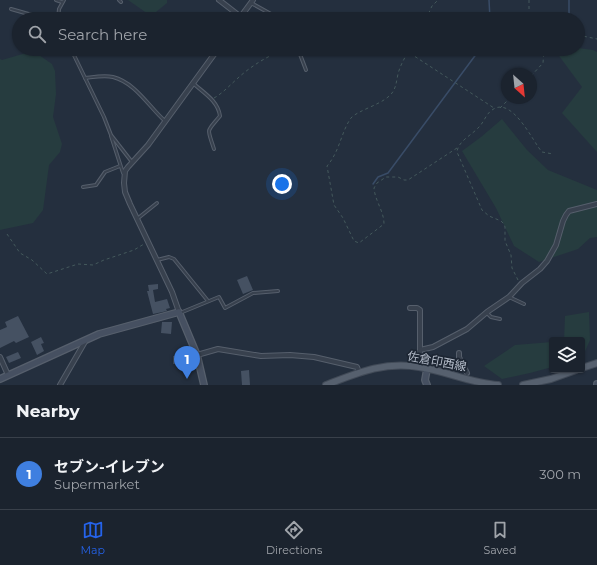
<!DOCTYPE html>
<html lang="en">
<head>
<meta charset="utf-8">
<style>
	body { margin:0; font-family:Montserrat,"Noto Sans JP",sans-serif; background:#242b36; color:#f1f3f6 }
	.controls { position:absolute; right:12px; bottom:12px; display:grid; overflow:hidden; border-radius:4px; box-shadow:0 1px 3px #0004 }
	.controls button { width:36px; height:36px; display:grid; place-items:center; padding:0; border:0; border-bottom:1px solid #39404a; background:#1b232e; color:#f1f3f6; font:20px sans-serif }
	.compass { position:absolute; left:501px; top:68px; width:36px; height:36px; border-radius:50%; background:#1b232e; box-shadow:0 1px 3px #0004; rotate:153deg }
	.you { position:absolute; left:282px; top:184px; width:14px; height:14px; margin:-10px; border:3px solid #fff; border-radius:50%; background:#1a73e8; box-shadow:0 0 0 6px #1a73e833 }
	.badge { display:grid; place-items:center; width:26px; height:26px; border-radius:50%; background:#2563eb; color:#fff; font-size:13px; font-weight:700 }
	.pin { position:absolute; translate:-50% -33px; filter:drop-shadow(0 1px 2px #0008) }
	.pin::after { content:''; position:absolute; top:21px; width:14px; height:12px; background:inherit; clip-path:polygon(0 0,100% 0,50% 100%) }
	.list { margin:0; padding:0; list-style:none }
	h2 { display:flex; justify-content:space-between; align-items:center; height:52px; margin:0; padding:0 16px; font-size:17px }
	h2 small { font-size:13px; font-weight:400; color:#a0a4aa }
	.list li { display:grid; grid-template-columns:26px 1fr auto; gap:12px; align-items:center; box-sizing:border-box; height:72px; padding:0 16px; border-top:1px solid #39404a }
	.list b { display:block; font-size:15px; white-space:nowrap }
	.list p { margin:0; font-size:13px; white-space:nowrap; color:#a0a4aa }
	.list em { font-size:13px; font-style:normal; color:#a0a4aa }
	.icon { flex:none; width:22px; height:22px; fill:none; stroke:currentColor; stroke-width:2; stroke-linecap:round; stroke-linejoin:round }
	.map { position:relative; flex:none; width:597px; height:385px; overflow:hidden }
	.search { position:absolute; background:#1b232e; box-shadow:0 1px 3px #0004; left:12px; right:12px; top:12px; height:44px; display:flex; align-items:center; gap:10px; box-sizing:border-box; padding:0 14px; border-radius:22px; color:#a0a4aa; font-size:15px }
	.sheet { height:124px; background:#1b232e }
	nav { display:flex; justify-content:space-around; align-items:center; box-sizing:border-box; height:56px; border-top:1px solid #39404a; background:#1b232e; font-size:11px; color:#a0a4aa }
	nav a { display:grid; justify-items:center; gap:2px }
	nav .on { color:#2563eb }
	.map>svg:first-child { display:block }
</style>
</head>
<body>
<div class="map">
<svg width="597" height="385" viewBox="0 0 597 385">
	<rect width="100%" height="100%" fill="#242f3e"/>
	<g fill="#263c3f">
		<polygon points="128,0 167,0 167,3 151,16"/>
		<polygon points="578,48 593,50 597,52 597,152 562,113 582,87 554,49"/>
		<polygon points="33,51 52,64 55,71 56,94 53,117 62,144 60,152 49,165 43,210 33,223 0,230 0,59 2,60"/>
		<polygon points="502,119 527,150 548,170 597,190 597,237 590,238 578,249 539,262 514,246 496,208 462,151 481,137"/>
		<polygon points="589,312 590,340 582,358 582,340 564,340 565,316"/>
		<polygon points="552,342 552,367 530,373 502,379 484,366 515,345"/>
	</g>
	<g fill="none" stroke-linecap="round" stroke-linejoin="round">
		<g stroke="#394c67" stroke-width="1.5">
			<polyline points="489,0 490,19"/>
			<polyline points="569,0 569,19"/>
			<polyline points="373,184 378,177 388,173 480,49"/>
		</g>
	</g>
	<g fill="#455162">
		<polygon points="247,276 253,290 243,294 237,280"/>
		<polygon points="158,284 158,289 153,290 155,302 167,299 170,308 166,309 167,311 153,314 147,291 149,291 148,285"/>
		<polygon points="18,316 29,337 16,343 14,341 0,348 0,330 7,327 5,322"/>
		<polygon points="162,322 172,322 171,334 161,333"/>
		<polygon points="41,337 44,343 41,344 44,351 37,355 31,342"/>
		<polygon points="18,352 21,358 9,363 6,357"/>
		<rect x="173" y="356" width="14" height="8"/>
		<polygon points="249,370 250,385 242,385 241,371"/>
	</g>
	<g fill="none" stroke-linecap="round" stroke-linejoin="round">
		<polyline stroke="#3a4453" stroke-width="4" stroke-dasharray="4 2" stroke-linecap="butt" points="467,373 468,385"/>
		<g stroke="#565f6c" stroke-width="4">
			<g id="lane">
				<polyline points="56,0 62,2"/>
				<polyline points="119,0 121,2"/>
				<polyline points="251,3 280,19"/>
				<polyline points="11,9 46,19"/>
				<polyline points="58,19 59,9 64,0"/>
				<polyline points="71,49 104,117 111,135 132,162"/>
				<polyline points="298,49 306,70"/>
				<path d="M 85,78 C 94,77 104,75 113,77 C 136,83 149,107 165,121"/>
				<path d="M 194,84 C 204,93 218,101 220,116 C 206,133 207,127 214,149"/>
				<polyline points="111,136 123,173"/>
				<polyline points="83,187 96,185 105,172 120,166"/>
				<polyline points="137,219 157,203"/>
				<polyline points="157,260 169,257 174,259 208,301"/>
				<polyline points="509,297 524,304"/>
				<polyline points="180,313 219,297 225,308 253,293 278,291"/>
				<polyline points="487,313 491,317 500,319"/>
			</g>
		</g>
		<g stroke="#565f6c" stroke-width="6">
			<g id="street">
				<polyline points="219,0 241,17"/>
				<polyline points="239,19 253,0"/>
				<polyline points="410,308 417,308 420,310 420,367"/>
				<polyline points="179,312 172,292 130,204 125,192 124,183 125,171 128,167 148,145 218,49"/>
				<polyline points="420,350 433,347 467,329 487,312 509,297 522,283 540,269 547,261 556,245 563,221 566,215 569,211 597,204"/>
				<polyline points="459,353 459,357 467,373"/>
				<polyline points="197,355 218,349 261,356 290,355 314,357 357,367 359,372"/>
				<polyline points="0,357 8,375"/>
				<polyline points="60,385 86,340"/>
			</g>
		</g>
		<g stroke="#565f6c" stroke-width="8">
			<g id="secondary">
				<polyline points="427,369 425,380 427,385"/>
				<polyline points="0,379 99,334 179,312 197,355 204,385"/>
				<polyline points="597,385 597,384"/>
			</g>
		</g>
		<g stroke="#414a57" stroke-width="8">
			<g id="primary">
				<polyline points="582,368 597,363"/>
				<path d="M 326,385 C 357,373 385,361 419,367 C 446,371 471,383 498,385"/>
				<polyline points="523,385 551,379 576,370"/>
			</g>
		</g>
		<g stroke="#44595c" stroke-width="1" stroke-dasharray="3 3" stroke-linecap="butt">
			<polyline points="529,0 529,19"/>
			<polyline points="426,19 432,6 438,0"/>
			<polyline points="578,35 597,39"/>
			<polyline points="531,76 543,63 544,49"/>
			<path d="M 214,98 C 223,93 230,85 238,78 C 251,66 269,55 286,49"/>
			<polyline points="500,108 510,98"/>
			<path d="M 457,148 L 408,180 L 404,180 L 398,177 L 386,177 L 377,183 L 374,188 C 375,201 384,211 384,224 L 359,243 L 354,241 L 343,218 L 334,205 L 327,166 C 340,151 341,132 351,118 C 357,111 379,105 388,97 C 396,91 396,83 398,74 C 400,66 404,59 408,52 L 494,108"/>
			<polyline points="7,234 20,253 32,260 47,274 78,264 93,265 104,260 134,250 144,244"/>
			<path d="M 518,280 L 512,268 L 511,255 L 505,241 L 505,227 L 504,224 L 501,221 L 489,216 L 482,210 L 457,152 C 458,141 472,135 479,127 C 484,122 486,114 492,110 C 512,95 533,142 542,152 L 553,154"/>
		</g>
		<use href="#lane" stroke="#38414e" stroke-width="2"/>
		<use href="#street" stroke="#38414e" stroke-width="4"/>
		<use href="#secondary" stroke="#465061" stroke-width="5.5"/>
		<use href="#primary" stroke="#56606e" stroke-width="6"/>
	</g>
	<g text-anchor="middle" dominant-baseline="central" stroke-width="3.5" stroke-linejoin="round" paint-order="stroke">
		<g font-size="12" fill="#b4bcc9" stroke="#1d2633">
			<text transform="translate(437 361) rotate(11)">佐倉印西線</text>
		</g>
	</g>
</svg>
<div class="controls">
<button><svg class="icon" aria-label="layers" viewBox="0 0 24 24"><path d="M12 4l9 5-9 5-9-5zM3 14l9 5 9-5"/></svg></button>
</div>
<svg class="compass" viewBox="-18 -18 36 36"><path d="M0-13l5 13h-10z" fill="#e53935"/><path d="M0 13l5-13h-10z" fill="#a0a4aa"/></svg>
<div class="you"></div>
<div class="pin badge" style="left:187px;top:379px;background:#3f7fe0">1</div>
<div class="search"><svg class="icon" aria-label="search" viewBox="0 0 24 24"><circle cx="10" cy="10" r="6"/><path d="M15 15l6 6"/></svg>Search here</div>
</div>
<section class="sheet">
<h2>Nearby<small></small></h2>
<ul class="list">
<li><span class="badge" style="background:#3f7fe0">1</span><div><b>セブン-イレブン</b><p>Supermarket</p></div><em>300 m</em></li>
</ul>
</section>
<nav>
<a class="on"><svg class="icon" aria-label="map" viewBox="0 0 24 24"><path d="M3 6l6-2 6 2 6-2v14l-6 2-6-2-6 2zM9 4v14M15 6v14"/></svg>Map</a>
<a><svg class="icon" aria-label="directions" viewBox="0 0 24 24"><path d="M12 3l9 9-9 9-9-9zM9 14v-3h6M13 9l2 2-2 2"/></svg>Directions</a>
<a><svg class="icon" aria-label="saved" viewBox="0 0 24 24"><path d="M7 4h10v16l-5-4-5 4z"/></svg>Saved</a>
</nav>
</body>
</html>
